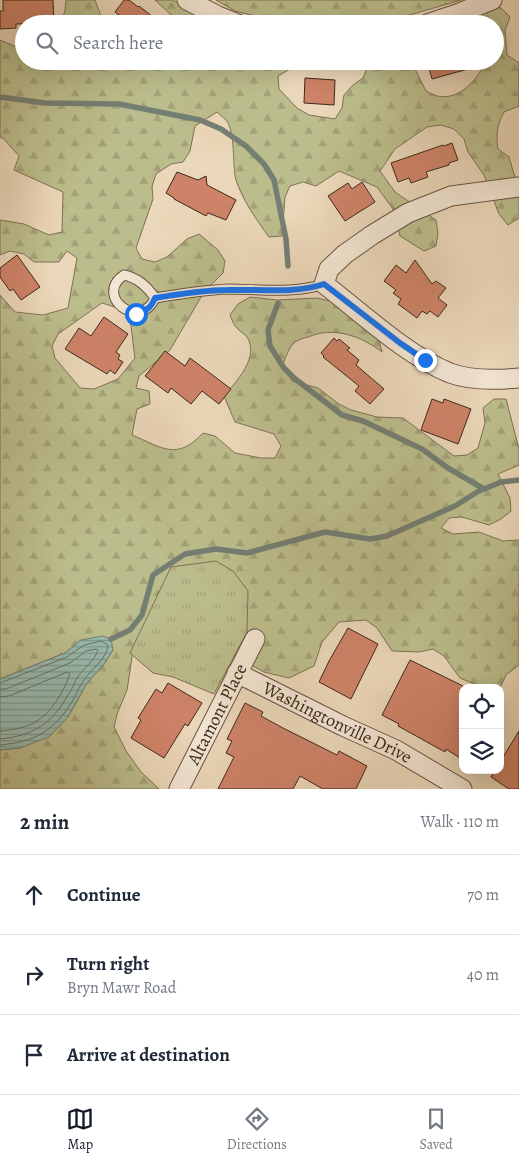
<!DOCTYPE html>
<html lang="en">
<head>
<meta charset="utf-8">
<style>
	body { margin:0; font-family:Alegreya,serif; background:#f2f2f3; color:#1f2937 }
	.controls { position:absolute; right:15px; bottom:15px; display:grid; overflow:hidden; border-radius:10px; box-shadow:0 5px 20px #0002 }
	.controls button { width:45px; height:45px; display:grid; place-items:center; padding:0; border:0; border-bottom:1px solid #e0e1e3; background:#fff; color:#1f2937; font:25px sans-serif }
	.stop { position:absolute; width:15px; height:15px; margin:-11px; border:4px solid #1a73e8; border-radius:50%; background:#fff }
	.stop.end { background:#1a73e8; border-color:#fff; box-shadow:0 1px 5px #0008 }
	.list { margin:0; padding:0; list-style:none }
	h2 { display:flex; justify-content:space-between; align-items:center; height:65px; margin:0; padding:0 20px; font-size:21px }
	h2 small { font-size:16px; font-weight:400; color:#747a83 }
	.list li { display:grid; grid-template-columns:32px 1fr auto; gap:15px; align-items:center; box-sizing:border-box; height:80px; padding:0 20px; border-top:1px solid #e0e1e3 }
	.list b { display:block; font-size:19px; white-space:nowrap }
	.list p { margin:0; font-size:16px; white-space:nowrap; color:#747a83 }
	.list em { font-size:16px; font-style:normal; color:#747a83 }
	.icon { flex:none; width:28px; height:28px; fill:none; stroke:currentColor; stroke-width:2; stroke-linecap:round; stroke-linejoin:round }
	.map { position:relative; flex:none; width:519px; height:789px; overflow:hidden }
	.search { position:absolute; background:#fff; box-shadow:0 5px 20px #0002; left:15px; right:15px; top:15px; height:55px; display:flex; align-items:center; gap:12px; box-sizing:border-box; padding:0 18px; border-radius:28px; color:#747a83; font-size:19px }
	.sheet { height:305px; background:#fff }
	nav { display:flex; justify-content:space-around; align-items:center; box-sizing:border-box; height:70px; border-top:1px solid #e0e1e3; background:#fff; font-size:14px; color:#747a83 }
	nav a { display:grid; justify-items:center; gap:2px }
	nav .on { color:#111827 }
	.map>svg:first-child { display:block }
</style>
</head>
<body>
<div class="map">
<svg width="519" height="789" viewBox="0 0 519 789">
	<defs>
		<pattern id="forest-firs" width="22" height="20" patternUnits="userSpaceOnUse" patternTransform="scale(1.25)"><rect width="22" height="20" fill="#bcbd8c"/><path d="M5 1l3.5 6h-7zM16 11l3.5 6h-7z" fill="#a3a278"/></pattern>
		<pattern id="park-tufts" width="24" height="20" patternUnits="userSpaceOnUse" patternTransform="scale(1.25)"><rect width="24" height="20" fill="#bcbd8c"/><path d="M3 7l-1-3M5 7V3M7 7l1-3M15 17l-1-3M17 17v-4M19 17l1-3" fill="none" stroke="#a3a278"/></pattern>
		<pattern id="water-rules" width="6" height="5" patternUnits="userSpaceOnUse" patternTransform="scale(1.25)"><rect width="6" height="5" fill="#98baaf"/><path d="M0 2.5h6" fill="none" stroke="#7d978e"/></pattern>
	</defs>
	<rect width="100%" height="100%" fill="#ebd7b9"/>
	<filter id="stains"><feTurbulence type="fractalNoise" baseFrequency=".004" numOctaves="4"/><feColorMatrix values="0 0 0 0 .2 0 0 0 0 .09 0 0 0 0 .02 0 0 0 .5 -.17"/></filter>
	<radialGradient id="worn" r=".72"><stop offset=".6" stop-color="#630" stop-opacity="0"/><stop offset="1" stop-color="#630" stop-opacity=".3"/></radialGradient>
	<g fill="url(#forest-firs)" stroke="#7d7254" fill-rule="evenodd">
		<polygon points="66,0 95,0 104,24 60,24 65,11"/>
		<polygon points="155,0 173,0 215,24 181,24"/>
		<polygon points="216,0 461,0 389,21 289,24 235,11"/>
		<path d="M 489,3 L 501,8 L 510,17 L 505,30 L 507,55 L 519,63 L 519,106 L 504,112 C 497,125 496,134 498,149 L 509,157 L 519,191 L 519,218 L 508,225 L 499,214 L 484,175 L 468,152 L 464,139 L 454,129 L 441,125 L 427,127 L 395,149 L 380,171 L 395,192 L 436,220 L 438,233 L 436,246 L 424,251 L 400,236 L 393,209 L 377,187 L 339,171 L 316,186 L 303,182 L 290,186 L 285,197 L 282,236 L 269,237 C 256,219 243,201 236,180 C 232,166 236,132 226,120 C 223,117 220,115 217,112 L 195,126 L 190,151 L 183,162 L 171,164 L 156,174 L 152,186 L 153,199 L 136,248 L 142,259 L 155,262 L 167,257 L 187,239 L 199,234 L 218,250 L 225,261 L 223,273 L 204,292 L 170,350 L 139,376 L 136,388 L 149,391 L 150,404 L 137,409 L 132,435 C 163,448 177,461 203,433 L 215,436 L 235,453 L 261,458 L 275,458 L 281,446 L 274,434 L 235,422 L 224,396 C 236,382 260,357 247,337 C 245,334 240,332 238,329 C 234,326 232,320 230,315 L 238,304 L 250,297 L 277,300 L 317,298 L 343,304 L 379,340 L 382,352 C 361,336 334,326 308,337 C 304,338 297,340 294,343 C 288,349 286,357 283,364 L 292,381 L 318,388 L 339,404 L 351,410 L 377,417 L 403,418 L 454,456 L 467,455 L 478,448 L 485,423 L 483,408 L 494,399 L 506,399 L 519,449 L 519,465 L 498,474 L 510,498 L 511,511 L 501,519 L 489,525 L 462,517 L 449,518 L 441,528 L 453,534 L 479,532 L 503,541 L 519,540 L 519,665 L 506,675 L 500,688 L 484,688 L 460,678 L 444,656 L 433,649 L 419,652 L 392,651 L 377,628 L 366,620 L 339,622 L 322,642 L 314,666 L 289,678 L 264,672 L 240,659 L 227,654 L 133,651 L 127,690 L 117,714 L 114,727 L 126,751 L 141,772 L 159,789 L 0,789 L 0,750 L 20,748 L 49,736 L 68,717 L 87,683 L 104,664 L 113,650 L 81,640 L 65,653 L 0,679 L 0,295 L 15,312 L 43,315 L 68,308 L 77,258 L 67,251 L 59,262 L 34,262 L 24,254 L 10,251 L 0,255 L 0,220 L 24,224 L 49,235 L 62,232 L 63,192 L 14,170 L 19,156 L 4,139 L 0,137 L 0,40 L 19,48 L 24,48 L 24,61 L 143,61 L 151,67 L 166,61 L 310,61 L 302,62 L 278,76 L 279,89 L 297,108 L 309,115 L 335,119 L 342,108 L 344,95 L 353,85 L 363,78 L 370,61 L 416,61 L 415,69 L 426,91 C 430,93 434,95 437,96 C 460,101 478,79 486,61 L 495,61 L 495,24 L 466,24 L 479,11 ZM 102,303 L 121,309 L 130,318 L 135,358 L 118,379 L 94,389 L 80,388 L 55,358 L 52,346 L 58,334 Z"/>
	</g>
	<polygon fill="url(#park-tufts)" stroke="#7d7254" points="216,561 233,571 248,591 247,632 214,694 173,677 153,673 130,653 171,567"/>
	<polygon fill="url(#water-rules)" stroke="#747f74" points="102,636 111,639 113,650 104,664 87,683 68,717 49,737 20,748 0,750 0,679 65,653 81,640"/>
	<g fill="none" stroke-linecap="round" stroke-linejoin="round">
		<g stroke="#6b7066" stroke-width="1">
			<path d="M 0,683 L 67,657 L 84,645 L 101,641 L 108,645 C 107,659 91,669 84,680 C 79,686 77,694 73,700 C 54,731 35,742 0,745"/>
			<path d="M 0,689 L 6,689 L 70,663 L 86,651 L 96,649 L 98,650 C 95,661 83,668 77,678 C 74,683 72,690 68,695 C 52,724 32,736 0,739"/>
			<path d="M 0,697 L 9,696 L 67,672 L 70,673 C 66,688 51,713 37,721 C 26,728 13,730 0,731"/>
		</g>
		<g stroke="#747f74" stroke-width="5.5">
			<polyline points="0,97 45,103 119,104 200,120 221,129 246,146 264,164 274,180 286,239 288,266"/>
			<polyline points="278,303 268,330 270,346 284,368 294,378 342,415 363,421 422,449 448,468 484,489"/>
			<polyline points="111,639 130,630 142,615 153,575 185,554 216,549 247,553 325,532 370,539 387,536 455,506 477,492 501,482 519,480"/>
		</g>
	</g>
	<g fill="#ce8368" stroke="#3e271c">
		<polygon points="3,0 53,0 54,23 16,24 16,28 0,29 0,11 3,11"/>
		<polygon points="124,0 129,0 138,7 139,6 162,24 126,24 127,21 115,12"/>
		<polygon points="427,61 479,61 479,66 432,79"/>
		<polygon points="305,78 335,80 334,105 304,103"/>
		<polygon points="452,143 458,160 449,163 449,165 426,172 428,177 411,183 409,178 398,182 391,163 443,145 444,146"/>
		<polygon points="177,172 198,180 206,176 207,185 236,200 226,220 208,213 206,216 174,199 174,198 166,193"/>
		<polygon points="362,182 375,202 345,221 328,196 348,183 352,189"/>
		<polygon points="17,255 40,287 21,300 13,289 10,291 0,277 0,268"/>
		<polygon points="415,260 432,284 436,281 446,288 438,298 447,305 438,317 430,311 427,314 422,311 417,318 398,304 401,299 393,293 396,290 384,281 396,265 406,273"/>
		<polygon points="104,317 128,334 116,352 120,355 118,359 123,362 115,374 110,370 107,374 65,349 79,328 91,336"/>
		<polygon points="334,338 337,341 339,339 350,348 347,350 359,360 356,365 384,389 370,404 355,391 359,386 323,357 324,356 321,353"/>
		<polygon points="165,351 185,366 190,358 231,389 219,404 202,391 191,404 171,388 168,393 145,376"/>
		<polygon points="432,399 443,403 444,399 471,409 458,444 421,430"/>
		<polygon points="348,628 378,644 351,699 319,682 329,661"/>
		<polygon points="410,660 463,686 463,760 446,749 445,752 398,726 399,724 382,715"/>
		<polygon points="168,683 202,703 188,726 185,724 164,758 131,738 141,720 138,718 156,689 162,693"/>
		<polygon points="245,703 263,712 261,716 283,728 337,755 339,751 367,766 356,789 323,789 300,776 293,789 218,789 234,757 226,753 232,741 227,739"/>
		<polygon points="519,731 519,789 509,789 491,777 495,770 500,770 500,762"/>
	</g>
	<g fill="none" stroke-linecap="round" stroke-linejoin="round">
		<g stroke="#695343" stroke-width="11">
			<g id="service">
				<path d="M 124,275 C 138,278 147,286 155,298 C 140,332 93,296 124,275 Z"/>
				<path d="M 155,298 C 179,294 204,290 228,289 C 260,289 294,294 324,284"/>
			</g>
		</g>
		<g stroke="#695343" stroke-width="21">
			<g id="minor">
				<polyline points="187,0 218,16 238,24"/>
				<polyline points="427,24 457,14 492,0"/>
				<path d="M 519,187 L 451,196 L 408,213 L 372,235 L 345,254 L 329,269 L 324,284 C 362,313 406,355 450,373 C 471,381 497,380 519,378"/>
				<path id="s1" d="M 237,673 L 343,726 L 396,750 L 462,789"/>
				<path id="s2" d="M 179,789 L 255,639"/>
			</g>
		</g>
		<use href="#service" stroke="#f2e5d2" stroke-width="9"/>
		<use href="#minor" stroke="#f2e5d2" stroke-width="19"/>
	</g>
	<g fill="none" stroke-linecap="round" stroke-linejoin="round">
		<path stroke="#1a73e8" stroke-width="6" d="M 136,314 C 146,311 151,308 155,298 C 179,294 204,290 228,290 C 259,289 294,294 324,284 L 400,343 L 425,360"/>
	</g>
	<g text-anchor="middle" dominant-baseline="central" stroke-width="4" stroke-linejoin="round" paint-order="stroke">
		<g font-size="18" fill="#3e271c" stroke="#f2e5d2">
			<text stroke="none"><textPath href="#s2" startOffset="84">Altamont Place</textPath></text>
			<text stroke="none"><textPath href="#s1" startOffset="112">Washingtonville Drive</textPath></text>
		</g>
	</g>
	<rect width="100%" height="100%" filter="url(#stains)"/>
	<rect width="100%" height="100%" fill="url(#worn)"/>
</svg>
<div class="controls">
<button><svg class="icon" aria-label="locate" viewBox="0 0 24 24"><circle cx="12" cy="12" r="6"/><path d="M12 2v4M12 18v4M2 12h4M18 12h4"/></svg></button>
<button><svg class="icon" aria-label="layers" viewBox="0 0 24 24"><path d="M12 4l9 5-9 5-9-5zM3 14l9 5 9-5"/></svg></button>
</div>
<div class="stop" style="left:136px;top:314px"></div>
<div class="stop end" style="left:425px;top:360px"></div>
<div class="search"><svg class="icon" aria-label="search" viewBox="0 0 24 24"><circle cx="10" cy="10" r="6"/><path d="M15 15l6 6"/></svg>Search here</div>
</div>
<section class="sheet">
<h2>2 min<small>Walk · 110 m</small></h2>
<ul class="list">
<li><svg class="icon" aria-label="ahead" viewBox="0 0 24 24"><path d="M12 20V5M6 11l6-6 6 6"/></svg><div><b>Continue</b></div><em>70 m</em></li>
<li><svg class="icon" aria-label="right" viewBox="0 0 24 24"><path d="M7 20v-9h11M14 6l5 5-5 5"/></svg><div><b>Turn right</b><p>Bryn Mawr Road</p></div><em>40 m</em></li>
<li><svg class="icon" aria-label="arrive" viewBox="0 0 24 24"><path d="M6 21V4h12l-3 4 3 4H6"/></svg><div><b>Arrive at destination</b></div></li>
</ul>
</section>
<nav>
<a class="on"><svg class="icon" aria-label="map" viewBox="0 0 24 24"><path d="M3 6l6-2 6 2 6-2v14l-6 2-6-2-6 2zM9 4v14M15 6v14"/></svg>Map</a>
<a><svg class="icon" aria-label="directions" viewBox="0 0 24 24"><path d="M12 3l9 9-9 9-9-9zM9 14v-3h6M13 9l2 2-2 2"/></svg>Directions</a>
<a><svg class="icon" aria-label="saved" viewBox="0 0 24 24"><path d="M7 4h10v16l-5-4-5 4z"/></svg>Saved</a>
</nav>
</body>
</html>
